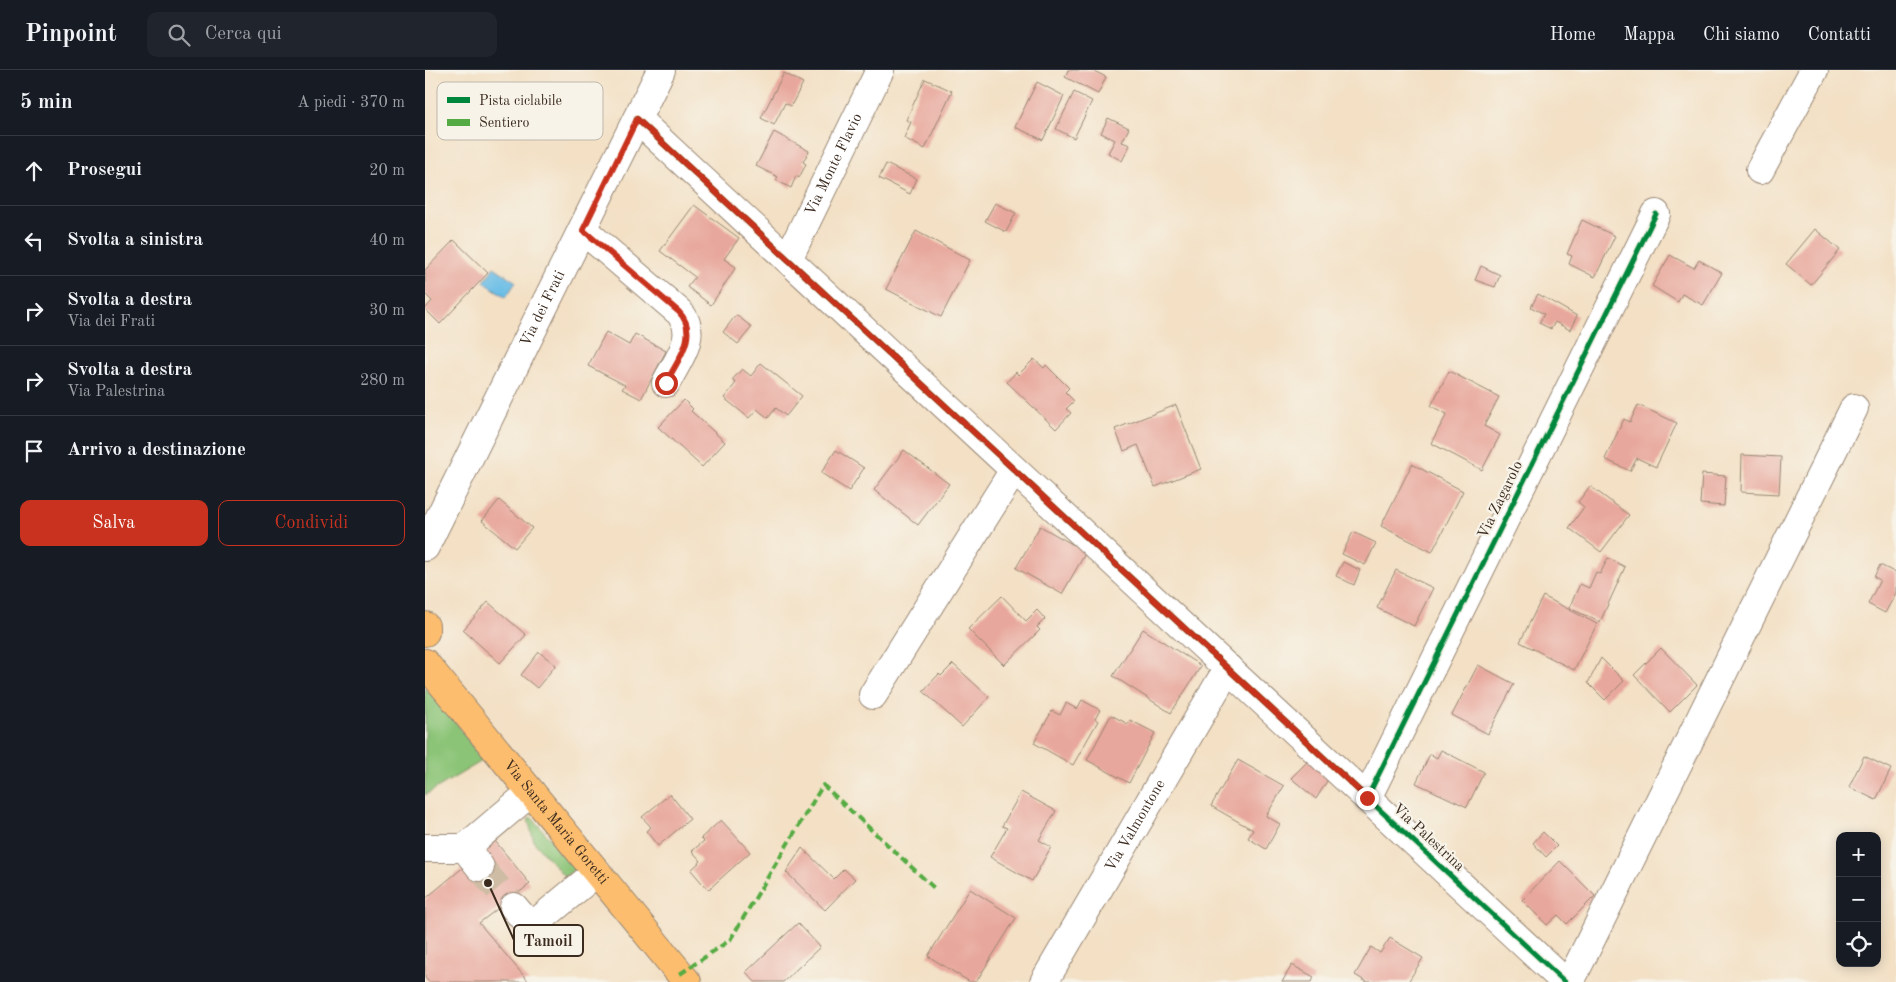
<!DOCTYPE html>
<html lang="it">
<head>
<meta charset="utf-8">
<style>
	body { margin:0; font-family:"Old Standard TT",serif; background:#20242c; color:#f1f3f6 }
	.controls { position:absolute; right:15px; bottom:15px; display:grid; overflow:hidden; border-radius:10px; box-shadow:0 2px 12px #0003 }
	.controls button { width:45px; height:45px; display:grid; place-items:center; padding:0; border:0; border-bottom:1px solid #363941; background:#171b24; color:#f1f3f6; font:25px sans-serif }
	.stop { position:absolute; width:15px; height:15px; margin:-11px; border:4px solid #c8321e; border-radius:50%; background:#fff }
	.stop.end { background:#c8321e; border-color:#fff; box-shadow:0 1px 5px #0008 }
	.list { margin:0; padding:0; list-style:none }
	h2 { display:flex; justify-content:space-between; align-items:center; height:65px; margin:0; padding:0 20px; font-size:21px }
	h2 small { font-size:16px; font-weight:400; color:#9ea1a6 }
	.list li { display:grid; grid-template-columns:32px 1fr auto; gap:15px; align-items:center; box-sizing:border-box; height:70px; padding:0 20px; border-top:1px solid #363941 }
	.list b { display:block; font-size:19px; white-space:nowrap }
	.list p { margin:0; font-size:16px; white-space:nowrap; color:#9ea1a6 }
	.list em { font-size:16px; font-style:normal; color:#9ea1a6 }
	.actions { display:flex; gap:10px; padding:15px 20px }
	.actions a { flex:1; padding:11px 0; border:1px solid #c8321e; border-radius:10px; text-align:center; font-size:18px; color:#c8321e }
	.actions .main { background:#c8321e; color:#fff }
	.icon { flex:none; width:28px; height:28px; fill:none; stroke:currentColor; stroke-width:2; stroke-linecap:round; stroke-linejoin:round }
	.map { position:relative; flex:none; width:1471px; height:912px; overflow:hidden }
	header { display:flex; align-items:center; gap:30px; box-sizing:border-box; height:70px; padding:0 25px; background:#171b24; border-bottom:1px solid #363941 }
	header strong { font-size:24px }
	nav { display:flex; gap:28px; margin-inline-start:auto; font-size:18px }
	.search { width:350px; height:45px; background:#20242c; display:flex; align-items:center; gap:12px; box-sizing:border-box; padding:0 18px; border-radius:10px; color:#9ea1a6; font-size:19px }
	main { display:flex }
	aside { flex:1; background:#171b24 }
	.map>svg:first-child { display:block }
</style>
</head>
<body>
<header>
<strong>Pinpoint</strong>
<div class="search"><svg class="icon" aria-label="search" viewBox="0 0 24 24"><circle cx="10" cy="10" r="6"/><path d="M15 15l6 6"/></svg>Cerca qui</div>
<nav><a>Home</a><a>Mappa</a><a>Chi siamo</a><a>Contatti</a></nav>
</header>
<main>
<aside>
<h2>5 min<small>A piedi · 370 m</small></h2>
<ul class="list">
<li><svg class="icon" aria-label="ahead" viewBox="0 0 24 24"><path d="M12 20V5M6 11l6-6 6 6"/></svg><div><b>Prosegui</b></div><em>20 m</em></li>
<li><svg class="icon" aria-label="left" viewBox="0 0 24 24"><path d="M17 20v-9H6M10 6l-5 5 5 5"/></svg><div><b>Svolta a sinistra</b></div><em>40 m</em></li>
<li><svg class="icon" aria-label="right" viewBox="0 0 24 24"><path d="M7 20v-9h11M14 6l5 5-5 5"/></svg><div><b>Svolta a destra</b><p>Via dei Frati</p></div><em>30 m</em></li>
<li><svg class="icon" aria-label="right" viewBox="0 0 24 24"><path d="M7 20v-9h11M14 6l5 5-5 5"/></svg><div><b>Svolta a destra</b><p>Via Palestrina</p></div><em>280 m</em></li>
<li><svg class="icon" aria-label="arrive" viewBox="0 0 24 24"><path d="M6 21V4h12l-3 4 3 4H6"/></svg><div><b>Arrivo a destinazione</b></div></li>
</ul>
<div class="actions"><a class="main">Salva</a><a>Condividi</a></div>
</aside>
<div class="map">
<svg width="1471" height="912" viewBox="0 0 1471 912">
	<rect width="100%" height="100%" fill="#f7f3e8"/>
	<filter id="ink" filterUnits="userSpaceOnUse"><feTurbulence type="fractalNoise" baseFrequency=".02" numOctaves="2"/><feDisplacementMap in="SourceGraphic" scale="10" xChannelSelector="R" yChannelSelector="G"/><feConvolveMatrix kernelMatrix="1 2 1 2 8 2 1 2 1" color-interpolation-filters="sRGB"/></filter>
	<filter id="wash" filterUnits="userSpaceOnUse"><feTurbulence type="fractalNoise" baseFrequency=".0096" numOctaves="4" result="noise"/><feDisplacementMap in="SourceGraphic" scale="20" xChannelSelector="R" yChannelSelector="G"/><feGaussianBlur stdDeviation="1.12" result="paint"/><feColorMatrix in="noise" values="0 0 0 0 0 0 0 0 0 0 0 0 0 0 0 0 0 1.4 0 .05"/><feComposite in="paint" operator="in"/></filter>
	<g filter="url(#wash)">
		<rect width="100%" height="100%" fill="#f3e0c5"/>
		<g fill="#8bc477" stroke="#63774a">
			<polygon points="0,618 31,652 57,691 0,725"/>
			<polygon points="106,747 151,798 140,807 109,772 103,749"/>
		</g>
		<polygon fill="#6abde6" stroke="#527482" points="69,197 91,212 81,227 59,212"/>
		<g id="blocks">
			<g fill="#e8a79c">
				<polygon points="643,0 667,0 681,7 673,24 640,7"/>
				<polygon points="359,3 378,13 366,36 360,33 349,55 336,48"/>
				<polygon points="500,9 527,21 500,79 479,68 486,52 481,50"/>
				<polygon points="612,12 639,26 618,70 590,57"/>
				<polygon points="649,22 667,31 649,68 631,59"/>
				<polygon points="683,48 704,58 697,72 705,75 697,91 683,83 690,70 676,63"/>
				<polygon points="349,62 384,81 378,92 381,94 374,108 371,106 366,118 351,110 353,107 331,96"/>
				<polygon points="461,94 492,109 485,124 454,108"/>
				<polygon points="570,133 591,143 581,162 560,151"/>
				<polygon points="269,135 314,168 299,189 311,197 286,235 262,217 270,207 235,181"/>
				<polygon points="1157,150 1190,166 1170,207 1144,194 1147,186 1142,184"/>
				<polygon points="1390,159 1415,180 1386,215 1361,194"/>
				<polygon points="491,161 545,190 516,247 461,219"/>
				<polygon points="29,170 63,203 15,254 0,239 7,231 0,224 0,200"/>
				<polygon points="1245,185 1269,198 1274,190 1297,203 1278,235 1257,224 1253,232 1227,216"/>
				<polygon points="1056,196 1075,205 1070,217 1050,210"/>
				<polygon points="1113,224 1152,246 1145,260 1130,252 1126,259 1114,253 1119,244 1106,237"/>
				<polygon points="311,245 327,257 313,274 298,262"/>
				<polygon points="181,262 204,275 210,264 241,281 216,329 197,319 200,315 163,296"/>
				<polygon points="609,289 619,298 621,295 644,318 640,322 649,331 641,339 646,343 631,359 582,312 591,302 593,305"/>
				<polygon points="336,293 377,326 361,346 351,338 343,348 332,339 324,348 299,328 311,313 307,310 317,299 326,306"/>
				<polygon points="1024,301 1074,327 1059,356 1075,365 1057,400 1006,373 1022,344 1006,336"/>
				<polygon points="259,330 268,339 266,341 300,372 277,397 233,357"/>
				<polygon points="751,335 776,399 730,417 713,375 699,381 690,359"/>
				<polygon points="1213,335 1252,353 1231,397 1212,388 1205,401 1180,389 1199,349 1205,352"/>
				<polygon points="411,380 439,398 424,421 396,403"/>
				<polygon points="479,380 524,414 493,455 449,420"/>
				<polygon points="1317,385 1356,387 1354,424 1316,422"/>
				<polygon points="987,394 1038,421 1007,482 956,456"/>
				<polygon points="1277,404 1301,406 1299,436 1275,434"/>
				<polygon points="1165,416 1204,445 1176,482 1144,458 1159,437 1153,432"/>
				<polygon points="74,430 107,458 90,478 57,451"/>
				<polygon points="615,456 661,482 637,524 591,498"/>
				<polygon points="928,462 951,473 940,495 917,484"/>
				<polygon points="1183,488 1200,497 1175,552 1144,538 1155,514 1164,518 1171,502 1175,504"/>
				<polygon points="918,492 935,500 929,515 911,506"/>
				<polygon points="1455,495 1471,503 1471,523 1460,543 1443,534 1455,510 1449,507"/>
				<polygon points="971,500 1008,518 989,556 952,538"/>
				<polygon points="577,526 601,551 612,540 620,549 612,557 615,560 579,595 543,559"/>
				<polygon points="1118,526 1172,554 1149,600 1095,572"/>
				<polygon points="63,532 101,565 75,593 38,560"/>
				<polygon points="718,559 776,596 746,643 688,606"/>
				<polygon points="1236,578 1272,615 1245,642 1209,605"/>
				<polygon points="114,582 131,595 112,618 96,605"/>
				<polygon points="1176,588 1199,611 1180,630 1163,613"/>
				<polygon points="528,594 564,627 537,657 498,621 514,604 516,606"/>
				<polygon points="1053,595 1089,614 1063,664 1027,645"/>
				<polygon points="657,630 675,640 670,649 673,651 648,695 609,673 627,641 635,645 641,633 652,639"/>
				<polygon points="686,645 703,654 705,650 730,663 704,713 662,690"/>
				<polygon points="1016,680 1059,702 1042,737 991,713 1005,684 1012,688"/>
				<polygon points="1439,686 1466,699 1451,730 1424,717"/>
				<polygon points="887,687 907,703 891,729 866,708"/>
				<polygon points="813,690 859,716 841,746 855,754 841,779 823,768 828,760 786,736"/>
				<polygon points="596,722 631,741 614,770 626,777 607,811 565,787 582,758 577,756"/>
				<polygon points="245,724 265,749 233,776 221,761 226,757 217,747"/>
				<polygon points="296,750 325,782 283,820 266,800 276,791 267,781 279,771 276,768"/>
				<polygon points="1118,762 1132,776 1121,787 1108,773"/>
				<polygon points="70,771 105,814 54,853 104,912 4,912 0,908 0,829"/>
				<polygon points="377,778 409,809 419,799 430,809 400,840 361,802"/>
				<polygon points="1135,791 1170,826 1142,854 1133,845 1122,855 1097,830"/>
				<polygon points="545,819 591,848 551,912 545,912 503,886"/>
				<polygon points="373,853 395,877 358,912 330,912 321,902"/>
				<polygon points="965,868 998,888 983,912 942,912 930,905 946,877 955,883"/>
				<polygon points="867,895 889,907 887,912 857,912"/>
			</g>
		</g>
	</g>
	<g filter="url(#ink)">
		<use href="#blocks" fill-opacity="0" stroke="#978572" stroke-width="1"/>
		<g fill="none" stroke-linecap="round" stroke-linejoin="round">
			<polyline stroke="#cebca4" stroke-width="28" stroke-dasharray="28 14" stroke-linecap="butt" points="55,797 89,837"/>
			<g stroke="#978572" stroke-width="30">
				<g id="minor">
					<polyline points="212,49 1140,912"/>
					<polyline points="1335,100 1389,0"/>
					<path d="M 158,160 L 254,242 C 275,264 252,291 241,313"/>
					<path id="s1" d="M 363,189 L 455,0"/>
					<path id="s2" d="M 0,477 L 236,0"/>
					<polyline points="448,625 589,400"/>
					<polyline points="942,728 1231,144"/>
					<polyline points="0,778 40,778"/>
					<polyline points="55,797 40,778 106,722"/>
					<polyline points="89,837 106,857 172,802"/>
					<path id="s3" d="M 619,912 L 803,598"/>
					<polyline points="1145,912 1429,338"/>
				</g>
			</g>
			<g stroke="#978572" stroke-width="30">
				<g id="major">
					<polyline points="0,556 0,562"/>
					<path id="s4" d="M 0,593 L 262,912"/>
				</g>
			</g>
			<use href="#minor" stroke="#fff" stroke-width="28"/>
			<use href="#major" stroke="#fcbd6e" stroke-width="28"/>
			<polyline stroke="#55ab43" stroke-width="4" stroke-dasharray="8 4" stroke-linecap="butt" points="255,904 305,870 398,715 509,818"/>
			<g stroke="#f7f3e8" stroke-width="8">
				<g id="cycleway">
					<polyline points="212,49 1140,912"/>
					<polyline points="942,728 1231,144"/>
				</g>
			</g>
			<use href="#cycleway" stroke="#00873e" stroke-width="5"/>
		</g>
	</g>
	<g fill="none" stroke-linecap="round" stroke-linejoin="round" filter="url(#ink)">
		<path stroke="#c8321e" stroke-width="6" d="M 241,313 C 252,291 275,264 254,242 L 158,160 L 212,49 L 942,728"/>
	</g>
	<g text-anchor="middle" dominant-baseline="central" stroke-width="4.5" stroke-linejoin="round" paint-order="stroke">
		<g font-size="15" fill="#3b2a1e" stroke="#f7f3e8">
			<text stroke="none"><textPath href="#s1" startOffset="105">Via Monte Flavio</textPath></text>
			<text stroke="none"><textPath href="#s2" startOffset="266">Via dei Frati</textPath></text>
			<text transform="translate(1076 430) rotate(-64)">Via Zagarolo</text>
			<text stroke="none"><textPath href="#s4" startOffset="206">Via Santa Maria Goretti</textPath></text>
			<text stroke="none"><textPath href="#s3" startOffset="181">Via Valmontone</textPath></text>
			<text transform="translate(1003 768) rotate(43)">Via Palestrina</text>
		</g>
	</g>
	<rect x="12" y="12" width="166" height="58" rx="8" fill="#f7f3e8" stroke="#bfb7ab" stroke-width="1"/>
	<rect x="22" y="27" width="23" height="6" fill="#00873e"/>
	<rect x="22" y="49" width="23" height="7" fill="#55ab43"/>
	<g font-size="14" fill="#3b2a1e">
		<text x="54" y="35">Pista ciclabile</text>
		<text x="54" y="57">Sentiero</text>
	</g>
	<path fill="none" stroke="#3b2a1e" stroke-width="2" d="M63 813L89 870"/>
	<circle fill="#3b2a1e" stroke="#f7f3e8" stroke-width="2" cx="63" cy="813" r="5"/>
	<rect fill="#f7f3e8" stroke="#3b2a1e" stroke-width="2" x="89" y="855" width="69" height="31" rx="5"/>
	<g font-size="16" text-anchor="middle" font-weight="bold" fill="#3b2a1e">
		<text x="123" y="876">Tamoil</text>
	</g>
</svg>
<div class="controls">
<button>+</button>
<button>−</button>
<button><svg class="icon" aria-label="locate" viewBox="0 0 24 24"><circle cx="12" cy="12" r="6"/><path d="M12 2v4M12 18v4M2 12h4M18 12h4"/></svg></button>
</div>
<div class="stop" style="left:241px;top:313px"></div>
<div class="stop end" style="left:942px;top:728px"></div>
</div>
</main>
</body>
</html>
